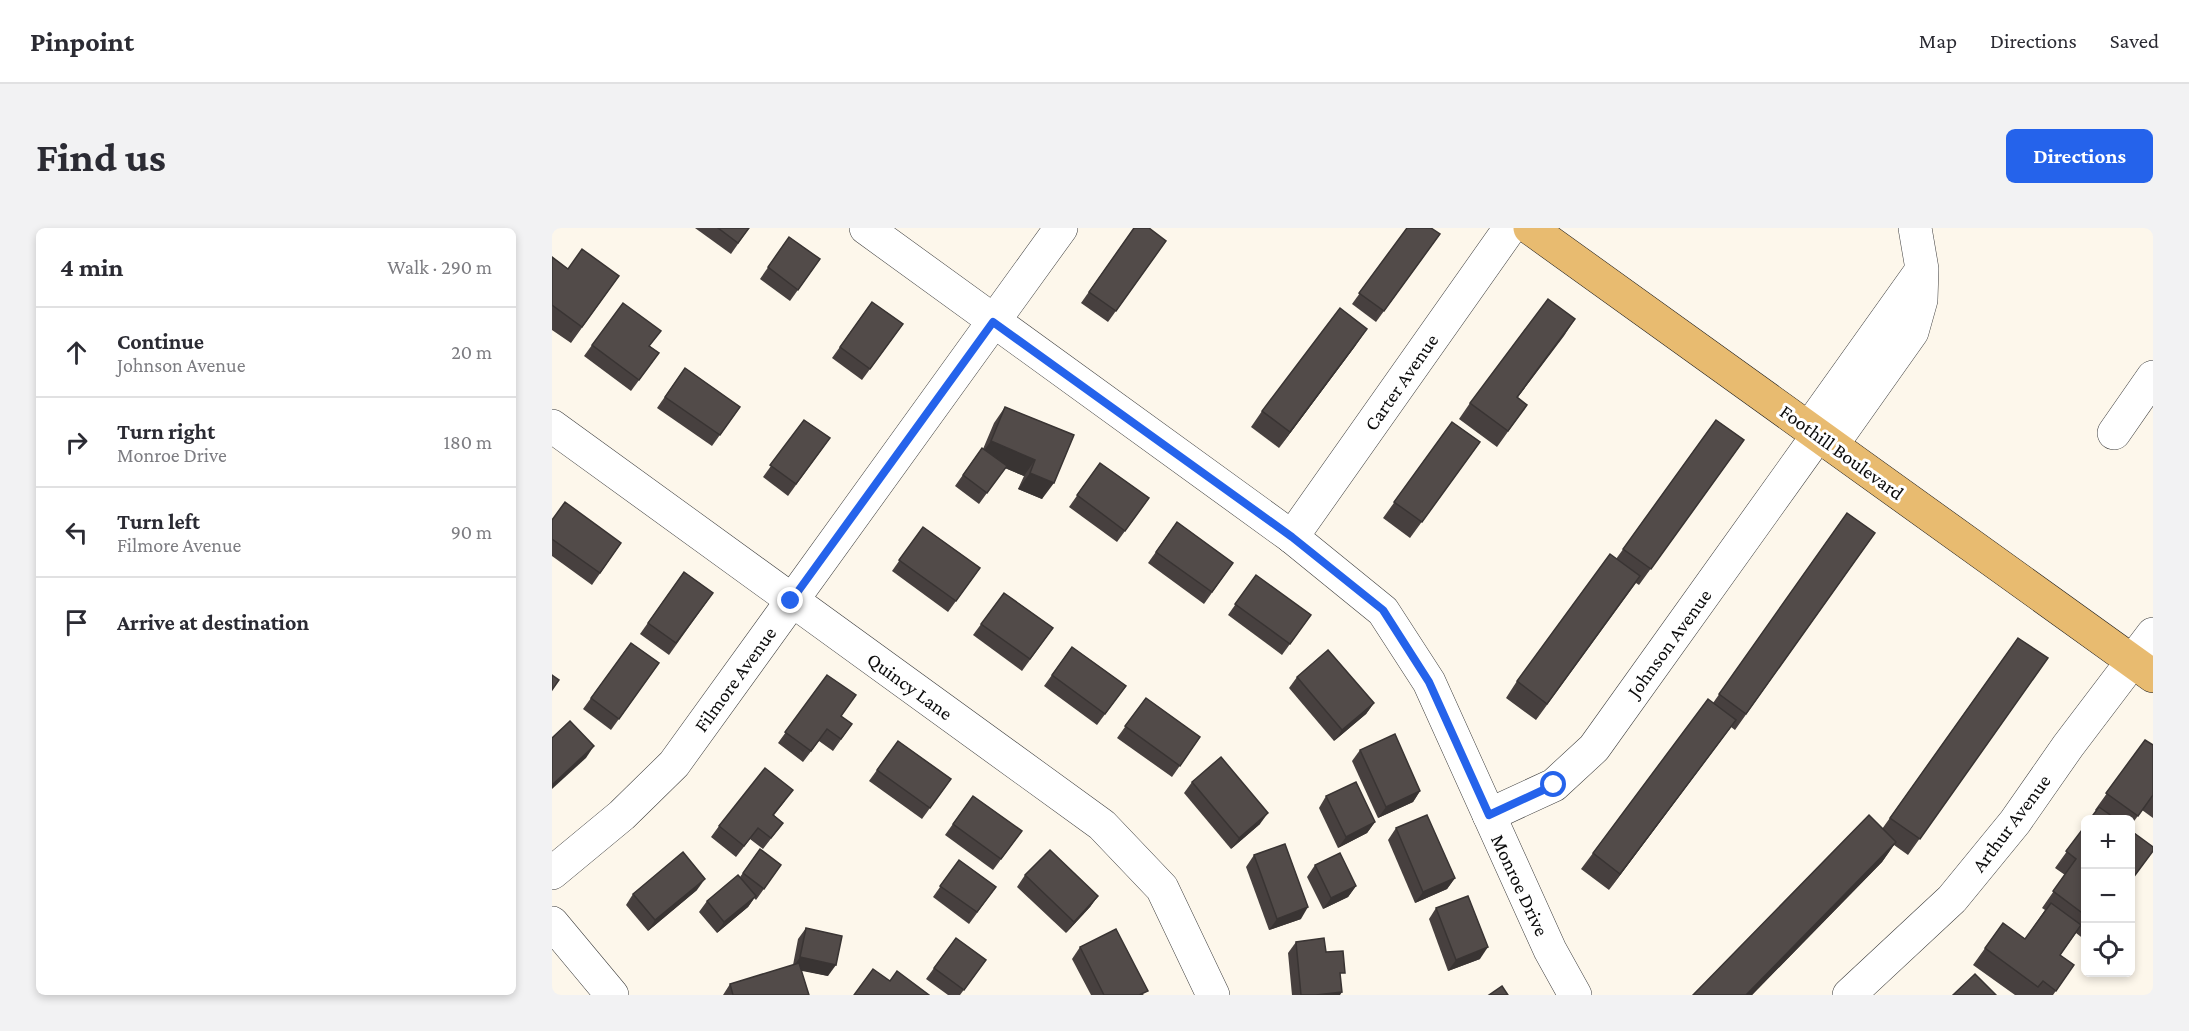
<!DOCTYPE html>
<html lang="en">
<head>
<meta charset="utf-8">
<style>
	body { margin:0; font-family:"Crimson Pro",serif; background:#f2f2f3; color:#2b2b33 }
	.controls { position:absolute; right:18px; bottom:18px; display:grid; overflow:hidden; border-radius:9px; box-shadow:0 3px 9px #0003 }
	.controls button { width:54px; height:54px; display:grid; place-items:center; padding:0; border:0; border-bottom:2px solid #e1e1e2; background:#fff; color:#2b2b33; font:30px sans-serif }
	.stop { position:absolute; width:18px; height:18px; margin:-14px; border:4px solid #2563eb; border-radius:50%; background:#fff }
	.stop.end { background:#2563eb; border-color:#fff; box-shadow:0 2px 6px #0008 }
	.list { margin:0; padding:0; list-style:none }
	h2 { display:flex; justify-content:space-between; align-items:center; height:78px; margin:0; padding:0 24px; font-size:26px }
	h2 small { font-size:20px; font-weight:400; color:#7c7c81 }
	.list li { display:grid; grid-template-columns:39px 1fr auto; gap:18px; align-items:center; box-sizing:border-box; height:90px; padding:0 24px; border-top:2px solid #e1e1e2 }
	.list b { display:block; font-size:22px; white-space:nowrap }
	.list p { margin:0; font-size:20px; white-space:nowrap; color:#7c7c81 }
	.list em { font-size:20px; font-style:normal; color:#7c7c81 }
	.icon { flex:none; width:33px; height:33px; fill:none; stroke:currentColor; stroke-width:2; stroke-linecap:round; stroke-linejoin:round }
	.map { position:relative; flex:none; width:1601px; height:767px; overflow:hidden; border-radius:9px }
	header { display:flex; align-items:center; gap:36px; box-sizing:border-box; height:84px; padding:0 30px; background:#fff; border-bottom:2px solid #e1e1e2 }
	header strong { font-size:28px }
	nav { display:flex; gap:33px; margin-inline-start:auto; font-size:21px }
	.intro { display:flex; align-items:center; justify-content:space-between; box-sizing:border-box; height:144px; padding:0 36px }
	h1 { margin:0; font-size:42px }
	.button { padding:15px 27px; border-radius:9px; background:#2563eb; color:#fff; font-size:21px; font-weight:700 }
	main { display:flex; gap:36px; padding:0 36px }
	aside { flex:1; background:#fff; border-radius:9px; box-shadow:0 3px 9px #0003 }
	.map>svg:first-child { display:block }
</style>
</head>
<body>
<header>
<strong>Pinpoint</strong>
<nav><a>Map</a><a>Directions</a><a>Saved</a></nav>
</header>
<div class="intro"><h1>Find us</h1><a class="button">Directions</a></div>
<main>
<aside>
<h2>4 min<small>Walk · 290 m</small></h2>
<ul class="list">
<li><svg class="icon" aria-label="ahead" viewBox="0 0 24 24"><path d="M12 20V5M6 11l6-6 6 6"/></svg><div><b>Continue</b><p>Johnson Avenue</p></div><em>20 m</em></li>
<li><svg class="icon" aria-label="right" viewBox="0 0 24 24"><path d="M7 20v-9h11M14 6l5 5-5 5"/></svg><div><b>Turn right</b><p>Monroe Drive</p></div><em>180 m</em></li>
<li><svg class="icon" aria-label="left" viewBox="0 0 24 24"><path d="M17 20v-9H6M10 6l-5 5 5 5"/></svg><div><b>Turn left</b><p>Filmore Avenue</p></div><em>90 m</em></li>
<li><svg class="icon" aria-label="arrive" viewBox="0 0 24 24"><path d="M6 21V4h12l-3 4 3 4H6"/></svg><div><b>Arrive at destination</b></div></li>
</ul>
</aside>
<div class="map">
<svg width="1601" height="767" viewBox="0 0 1601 767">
	<rect width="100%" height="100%" fill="#fdf7eb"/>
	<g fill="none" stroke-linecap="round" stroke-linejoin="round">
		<g stroke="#3e3e3e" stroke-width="34">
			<g id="minor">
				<polyline points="314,0 740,309 831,383 877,454 998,722 1023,767"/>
				<polyline points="0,198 550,597 610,660 661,767"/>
				<polyline points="1257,200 1369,43"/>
				<polyline points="1562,205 1601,149"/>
				<polyline points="1280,217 1360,104 1369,72 1370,41 1363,0"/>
				<polyline points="740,309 958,0"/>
				<polyline points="937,587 1002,557 1042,520 1266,207"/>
				<polyline points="0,645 70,587 122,536 509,0"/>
				<polyline points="0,695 60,767"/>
				<polyline points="1297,767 1400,671 1463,594 1516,518 1601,406"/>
			</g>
		</g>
		<g stroke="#1c1c1c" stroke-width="34">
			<polyline id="major" points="978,0 1601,448"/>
		</g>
		<use href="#minor" stroke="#fff" stroke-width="33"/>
		<use href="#major" stroke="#e8bb70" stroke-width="33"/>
	</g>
	<g fill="#47403f">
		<polygon points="143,0 197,0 179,26"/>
		<polygon points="582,0 614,13 556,94 529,75"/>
		<polygon points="855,0 888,6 824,94 800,76"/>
		<polygon points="237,9 268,31 238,73 208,51"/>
		<polygon points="0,29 16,41 67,48 19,115 0,102"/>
		<polygon points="320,74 351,96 310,152 280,130"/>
		<polygon points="1023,91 965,170 975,177 945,219 907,191 918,175"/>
		<polygon points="40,117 98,118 107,125 79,163 32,128"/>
		<polygon points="804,117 727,220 699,199 710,183"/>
		<polygon points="133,140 188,179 160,218 105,180"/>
		<polygon points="453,179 522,207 490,271 466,261 472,248 453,240 427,276 403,258 430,220 431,221 442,195"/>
		<polygon points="252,192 278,210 236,268 211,249"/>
		<polygon points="1164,192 1192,212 1087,357 1084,355 984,492 954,470 965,453 1064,331"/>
		<polygon points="900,194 928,214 858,310 831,290"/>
		<polygon points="548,235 597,270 565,314 517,279"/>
		<polygon points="1295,285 1323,305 1183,502 1179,499 1057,662 1029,641 1041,625 1161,475"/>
		<polygon points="0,292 69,315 40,357 0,328"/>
		<polygon points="625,294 681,335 652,376 596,335"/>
		<polygon points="371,299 428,340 396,384 340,343"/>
		<polygon points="132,344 161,365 117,427 88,406"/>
		<polygon points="704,347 759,387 730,427 676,387"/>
		<polygon points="452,365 501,400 470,443 421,407"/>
		<polygon points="1466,410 1496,430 1356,627 1342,617 1330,634 1200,767 1141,767 1330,601"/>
		<polygon points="79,415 107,435 59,502 31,481"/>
		<polygon points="520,419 574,458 545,497 492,458"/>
		<polygon points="275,447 289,488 300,496 281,523 267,513 251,534 226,515"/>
		<polygon points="745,449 822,475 814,486 782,513 737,460"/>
		<polygon points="594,470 648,509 620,549 565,510"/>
		<polygon points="1593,512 1601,517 1601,590 1590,582 1578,599 1578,591 1538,591 1544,583 1543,582"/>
		<polygon points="346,513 399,551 370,591 317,553"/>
		<polygon points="808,522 868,563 861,574 826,590 800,533"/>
		<polygon points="640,554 708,596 679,621 632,565"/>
		<polygon points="421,568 470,603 441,642 393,607"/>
		<polygon points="774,568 823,594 815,605 786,620 767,580"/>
		<polygon points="233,573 222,587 231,595 211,621 198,611 184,629 159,609 167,598"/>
		<polygon points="1533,598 1533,712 1524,705 1508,727 1522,737 1501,767 1463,767 1421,737 1451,695 1473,711 1493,682 1490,680 1513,647 1503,640"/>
		<polygon points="844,600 903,650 895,661 863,675 836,612"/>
		<polygon points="208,621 229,637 204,672 202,670 196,679 165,705 147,684 155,673 188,649"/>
		<polygon points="702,627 749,691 717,702 694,639"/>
		<polygon points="407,632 444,659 417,696 381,669"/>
		<polygon points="763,637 804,658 796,669 771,681 755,649"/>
		<polygon points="473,647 546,668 538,679 514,705 465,659"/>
		<polygon points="145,662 96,703 74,677 81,666"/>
		<polygon points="884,680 928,731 896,743 877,691"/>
		<polygon points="254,700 276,748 249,742 257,767 171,767 178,756 241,737 246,711"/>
		<polygon points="404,710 434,732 408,767 396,767 374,751"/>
		<polygon points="744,714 774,724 789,751 788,767 740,767 736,725"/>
		<polygon points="528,719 592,767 539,767 520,731"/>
	</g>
	<g fill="#393433">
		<polygon points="1023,91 1012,108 954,185 965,169"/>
		<polygon points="815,101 804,117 727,220 738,204"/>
		<polygon points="439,213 483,232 472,248 453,240 427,276 453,240 427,229"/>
		<polygon points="478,245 502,255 490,271 466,261"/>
		<polygon points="822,475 814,486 782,513 790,502"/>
		<polygon points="1184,492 1172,508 1057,662 1068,646"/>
		<polygon points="42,518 34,530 0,561 0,557"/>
		<polygon points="868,563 861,574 826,590 834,579"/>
		<polygon points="716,585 708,596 679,621 687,610"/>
		<polygon points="823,594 815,605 786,620 794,609"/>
		<polygon points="1344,614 1330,634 1200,767 1194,767"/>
		<polygon points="903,650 895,661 863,675 871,664"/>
		<polygon points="153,651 145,662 96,703 103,692"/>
		<polygon points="804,658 796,669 771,681 779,670"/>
		<polygon points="204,668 196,679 165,705 172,694"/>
		<polygon points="546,668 538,679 514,705 522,694"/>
		<polygon points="756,679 749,691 717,702 725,691"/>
		<polygon points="936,719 928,731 896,743 904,732"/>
		<polygon points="248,729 284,737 276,748 240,741"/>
		<polygon points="790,764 788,767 764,767"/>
	</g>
	<g fill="#524b49" stroke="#393433" stroke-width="1.5">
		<polygon points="166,0 197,0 186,15"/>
		<polygon points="582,0 597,0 614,13 564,83 537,64"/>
		<polygon points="855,0 879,0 888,6 832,83 807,65"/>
		<polygon points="237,9 268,31 246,62 216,39"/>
		<polygon points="30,21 67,48 30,99 0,77 0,29 16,41"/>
		<polygon points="996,71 1023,91 965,169 975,177 956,203 918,175"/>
		<polygon points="320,74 351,96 318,141 288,119"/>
		<polygon points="71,75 109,103 97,118 107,125 87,152 40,117"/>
		<polygon points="788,80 815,101 738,204 710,183"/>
		<polygon points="133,140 188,179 168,207 113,169"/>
		<polygon points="453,179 522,207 502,255 478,245 483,232 439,213"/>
		<polygon points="252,192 278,210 244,256 218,237"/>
		<polygon points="1164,192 1192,212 1099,341 1071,321"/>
		<polygon points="900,194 928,214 870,294 842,274"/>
		<polygon points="430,220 455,238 435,265 411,247"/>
		<polygon points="548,235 597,270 573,303 525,267"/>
		<polygon points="13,274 69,315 48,345 0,311 0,292"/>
		<polygon points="1295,285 1323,305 1194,486 1167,466"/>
		<polygon points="625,294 681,335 660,364 604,324"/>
		<polygon points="371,299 428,340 404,373 347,332"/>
		<polygon points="1058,326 1088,348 995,476 965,453"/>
		<polygon points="132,344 161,365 124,415 96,395"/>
		<polygon points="704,347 759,387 738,416 683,376"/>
		<polygon points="452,365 501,400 478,431 429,396"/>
		<polygon points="1466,410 1496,430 1368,611 1338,590"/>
		<polygon points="79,415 107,435 67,491 39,470"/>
		<polygon points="520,419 574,458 553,486 500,447"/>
		<polygon points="776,422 822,475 790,502 745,449"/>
		<polygon points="0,447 7,452 0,462"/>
		<polygon points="275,447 304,467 289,488 300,496 289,511 275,501 259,523 233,504"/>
		<polygon points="594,470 648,509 628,538 573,498"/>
		<polygon points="1156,471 1184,492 1068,646 1041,625"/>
		<polygon points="18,493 42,518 0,557 0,510"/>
		<polygon points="843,506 868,563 834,579 808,522"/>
		<polygon points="1593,512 1601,517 1601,567 1586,588 1554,565"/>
		<polygon points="346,513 399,551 378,580 325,542"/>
		<polygon points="669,529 716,585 687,610 640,554"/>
		<polygon points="213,540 241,562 221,587 231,595 219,610 206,600 192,618 167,598"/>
		<polygon points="804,554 823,594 794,609 774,568"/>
		<polygon points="421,568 470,603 449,631 401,596"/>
		<polygon points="1547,579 1564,591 1538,591"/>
		<polygon points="875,587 903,650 871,664 844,600"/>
		<polygon points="1317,587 1344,614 1194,767 1141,767"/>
		<polygon points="1533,598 1533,687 1501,663 1524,631 1514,623"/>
		<polygon points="1578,602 1601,619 1601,623 1578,654"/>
		<polygon points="733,616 756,679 725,691 702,627"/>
		<polygon points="208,621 229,637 212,661 191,645"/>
		<polygon points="498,622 546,668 522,694 473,647"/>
		<polygon points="131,624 153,651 103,692 81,666"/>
		<polygon points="788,625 804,658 779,670 763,637"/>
		<polygon points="407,632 444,659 425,684 388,658"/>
		<polygon points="186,647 204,668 172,694 155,673"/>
		<polygon points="916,668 936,719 904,732 884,680"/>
		<polygon points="1499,675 1529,697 1508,727 1522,737 1504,763 1491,753 1486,759 1433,720 1451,695 1473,711"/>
		<polygon points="254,700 290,708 284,737 248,729"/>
		<polygon points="564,701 596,763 587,767 552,767 528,719"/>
		<polygon points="404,710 434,732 412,762 382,740"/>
		<polygon points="772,710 774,724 791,723 793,745 788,745 790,764 764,767 749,767 744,714"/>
		<polygon points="247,735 257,767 181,767 178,756"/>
		<polygon points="321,741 338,753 345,743 377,767 302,767"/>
		<polygon points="1423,746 1444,767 1401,767"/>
		<polygon points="950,758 956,767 937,767"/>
	</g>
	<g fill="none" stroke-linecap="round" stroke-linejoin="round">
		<polyline stroke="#2563eb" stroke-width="8" points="239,373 441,94 740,309 831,382 877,454 937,587 1002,557"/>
	</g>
	<g text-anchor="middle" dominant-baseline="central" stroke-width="6" stroke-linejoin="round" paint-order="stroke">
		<g font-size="20" fill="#0b0b0b" stroke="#fff">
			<text transform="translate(849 154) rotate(-55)">Carter Avenue</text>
			<text transform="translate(1290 224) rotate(36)">Foothill Boulevard</text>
			<text transform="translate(1117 415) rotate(-54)">Johnson Avenue</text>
			<text transform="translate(183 451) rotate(-54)">Filmore Avenue</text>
			<text transform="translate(358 458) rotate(36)">Quincy Lane</text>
			<text transform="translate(1459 595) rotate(-53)">Arthur Avenue</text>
			<text transform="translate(968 657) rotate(65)">Monroe Drive</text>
		</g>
	</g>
</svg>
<div class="controls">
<button>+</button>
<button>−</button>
<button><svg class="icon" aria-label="locate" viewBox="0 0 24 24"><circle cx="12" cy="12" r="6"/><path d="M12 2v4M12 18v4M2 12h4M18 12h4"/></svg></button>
</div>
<div class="stop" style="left:1002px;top:557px"></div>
<div class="stop end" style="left:239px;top:373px"></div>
</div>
</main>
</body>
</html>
